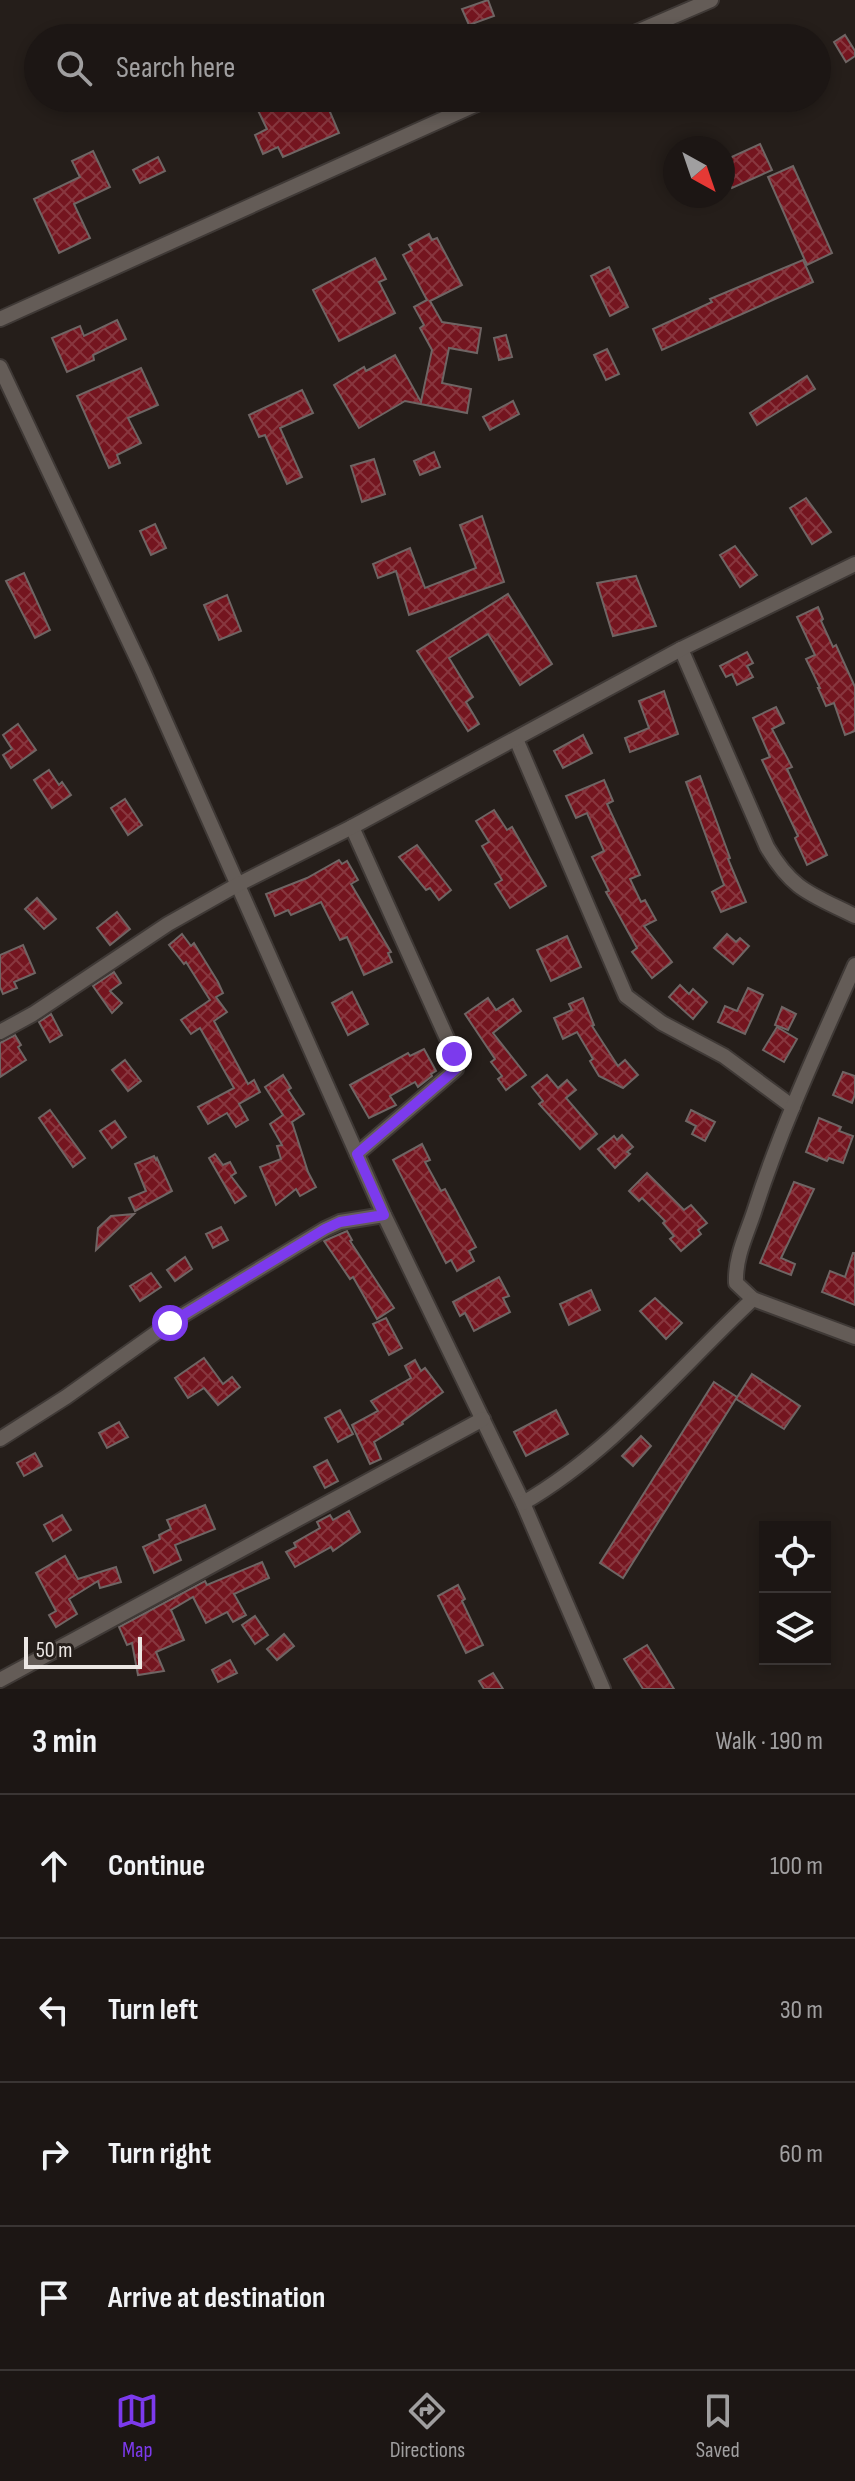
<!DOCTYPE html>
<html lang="en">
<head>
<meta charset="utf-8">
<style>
	body { margin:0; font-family:"Sofia Sans Condensed",sans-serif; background:#251f1d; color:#f1f3f6 }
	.controls { position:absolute; right:24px; bottom:24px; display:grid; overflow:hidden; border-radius:0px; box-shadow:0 4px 12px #0003 }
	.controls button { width:72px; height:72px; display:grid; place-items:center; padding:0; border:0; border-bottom:2px solid #3a3534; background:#1c1614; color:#f1f3f6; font:40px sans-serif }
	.compass { position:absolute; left:663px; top:136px; width:72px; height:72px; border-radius:50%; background:#1c1614; box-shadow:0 4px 12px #0003; rotate:140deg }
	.scale { position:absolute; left:24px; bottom:20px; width:118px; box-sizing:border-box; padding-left:8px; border:4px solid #ece7e4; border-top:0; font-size:22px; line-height:28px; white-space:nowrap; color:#ece7e4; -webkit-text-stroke:6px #251e1a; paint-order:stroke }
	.stop { position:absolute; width:24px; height:24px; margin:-18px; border:6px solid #7c3aed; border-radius:50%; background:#fff }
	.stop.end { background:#7c3aed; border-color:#fff; box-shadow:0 2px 8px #0008 }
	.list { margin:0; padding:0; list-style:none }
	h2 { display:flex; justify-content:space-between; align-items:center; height:104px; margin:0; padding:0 32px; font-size:34px }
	h2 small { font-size:26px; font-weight:400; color:#a09fa0 }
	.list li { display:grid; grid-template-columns:52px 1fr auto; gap:24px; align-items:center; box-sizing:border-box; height:144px; padding:0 32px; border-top:2px solid #3a3534 }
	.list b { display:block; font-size:30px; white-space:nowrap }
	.list em { font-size:26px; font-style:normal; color:#a09fa0 }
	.icon { flex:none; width:44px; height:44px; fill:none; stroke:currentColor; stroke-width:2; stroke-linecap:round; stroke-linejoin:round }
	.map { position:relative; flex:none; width:855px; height:1689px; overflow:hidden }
	.search { position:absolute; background:#1c1614; box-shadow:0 4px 12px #0003; left:24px; right:24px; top:24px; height:88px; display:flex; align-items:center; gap:20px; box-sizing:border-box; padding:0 28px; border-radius:44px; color:#a09fa0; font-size:30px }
	.sheet { height:680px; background:#1c1614 }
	nav { display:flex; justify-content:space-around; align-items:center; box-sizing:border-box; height:112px; border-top:2px solid #3a3534; background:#1c1614; font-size:22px; color:#a09fa0 }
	nav a { display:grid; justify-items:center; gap:4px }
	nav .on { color:#7c3aed }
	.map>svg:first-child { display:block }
</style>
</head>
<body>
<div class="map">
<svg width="855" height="1689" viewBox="0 0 855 1689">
	<defs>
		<pattern id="building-cross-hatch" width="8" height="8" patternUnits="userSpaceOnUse" patternTransform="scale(2)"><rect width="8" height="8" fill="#74151f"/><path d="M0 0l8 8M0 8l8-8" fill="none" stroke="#88373f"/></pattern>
	</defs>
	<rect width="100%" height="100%" fill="#251e1a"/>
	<g fill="url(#building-cross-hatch)" stroke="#6f6564" stroke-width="2">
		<polygon points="488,0 494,16 469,25 462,9"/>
		<polygon points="845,35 855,51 855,56 846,62 834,42"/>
		<polygon points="252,98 324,98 339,133 283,157 278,147 263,154 255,135 267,129"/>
		<polygon points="760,144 772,170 732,188 723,167 723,161"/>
		<polygon points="93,151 110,187 74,204 90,238 59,253 34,199 80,177 72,161"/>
		<polygon points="158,157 165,171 140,183 133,170"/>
		<polygon points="793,166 832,253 807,265 768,177"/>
		<polygon points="429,234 432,240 437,238 462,285 430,301 442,322 481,328 477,353 449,348 442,383 471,389 467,413 405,401 359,428 334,385 364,367 366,371 395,355 421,402 432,350 420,328 424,325 414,307 427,300 403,255 412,250 409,245"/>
		<polygon points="375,258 386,279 379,282 395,313 339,341 313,290"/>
		<polygon points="803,260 813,282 662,350 653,329 712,302 710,299"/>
		<polygon points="609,267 628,307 610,316 591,276"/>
		<polygon points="117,320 126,339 93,355 94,360 67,372 52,338 80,326 84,336"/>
		<polygon points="506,335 512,357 499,360 494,338"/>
		<polygon points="607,349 619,374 606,380 594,355"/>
		<polygon points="141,368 158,405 128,418 141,443 117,455 120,463 109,468 77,396"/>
		<polygon points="807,376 815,389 757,425 750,413"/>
		<polygon points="302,390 313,413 280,428 302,477 287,484 265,435 259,437 249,415"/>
		<polygon points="513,401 519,414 490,430 483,417"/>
		<polygon points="434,452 440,467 420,475 414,461"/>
		<polygon points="374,459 385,494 362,502 351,466"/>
		<polygon points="806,498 831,532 812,544 790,508"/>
		<polygon points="482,516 504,582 409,615 396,571 378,578 373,564 410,548 425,588 476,568 460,525"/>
		<polygon points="155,524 166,548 151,555 140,531"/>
		<polygon points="735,546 757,575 740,587 720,555"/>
		<polygon points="24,573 50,630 35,638 6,581"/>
		<polygon points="636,576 656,626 613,636 597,583"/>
		<polygon points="508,594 552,664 520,685 488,634 449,658 473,697 466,702 479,724 468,731 417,651"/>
		<polygon points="227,595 241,631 219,640 204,605"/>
		<polygon points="818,607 823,619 821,621 833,647 836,645 855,687 855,731 845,735 834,703 826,706 818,688 820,688 806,659 815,655 797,617"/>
		<polygon points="747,652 753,663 747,666 753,677 737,685 732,674 726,677 720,666"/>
		<polygon points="664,691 678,734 630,752 625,738 649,728 639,701"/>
		<polygon points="776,707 784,723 772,729 792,767 787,769 827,855 807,865 795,838 798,836 762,760 770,757 753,718"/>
		<polygon points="18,724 36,750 11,768 3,755 12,749 3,735"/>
		<polygon points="583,735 592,753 563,768 554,751"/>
		<polygon points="49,770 59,785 62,782 71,795 52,808 34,780"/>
		<polygon points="700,776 730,858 728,859 746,902 721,912 712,892 724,885 686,782"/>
		<polygon points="604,780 613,801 607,804 640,875 630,879 641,902 645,900 656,920 644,926 672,962 652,978 632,952 637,948 606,892 609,891 592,857 604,851 587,813 576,818 566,796"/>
		<polygon points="125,799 142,825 128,835 111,808"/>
		<polygon points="494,810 507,830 512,827 546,886 510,908 495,884 502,880 482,846 489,842 476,821"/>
		<polygon points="417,845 451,890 439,900 430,888 426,890 399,857"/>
		<polygon points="339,860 342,864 347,861 358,880 351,884 391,952 388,953 392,962 364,975 347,937 340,940 321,902 291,915 288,910 275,916 266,894 307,878"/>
		<polygon points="37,898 56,919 44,929 25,909"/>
		<polygon points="117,912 130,929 110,945 97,928"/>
		<polygon points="182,934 191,946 194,943 218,982 223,993 216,997 227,1012 214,1021 248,1084 254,1080 260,1092 239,1104 248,1120 236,1127 227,1113 208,1124 198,1107 234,1088 200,1028 191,1034 181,1020 210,1000 186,962 184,964 169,945"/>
		<polygon points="727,934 736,942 740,938 749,946 733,964 714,948"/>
		<polygon points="567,936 581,967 551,981 537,950"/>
		<polygon points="23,945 35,973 14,982 17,988 3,994 0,987 0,955"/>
		<polygon points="114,972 121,983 110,991 122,1003 112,1013 93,986"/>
		<polygon points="680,985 689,994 693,989 707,1002 693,1019 669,997"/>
		<polygon points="748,988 763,995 745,1034 718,1022 725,1006 737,1011"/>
		<polygon points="352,992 368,1024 348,1035 332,1003"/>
		<polygon points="488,998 496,1010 513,999 521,1011 493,1033 526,1075 506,1090 498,1079 502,1076 491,1062 495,1059 465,1014"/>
		<polygon points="583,998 594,1025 592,1026 618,1066 625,1060 638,1075 623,1088 599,1076 590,1061 593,1059 577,1032 563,1039 554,1018 572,1010 569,1004"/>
		<polygon points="782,1007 796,1014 788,1030 775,1025"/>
		<polygon points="51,1014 62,1035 50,1042 39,1022"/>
		<polygon points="777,1027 797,1039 784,1062 763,1050"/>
		<polygon points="15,1035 21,1045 18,1047 26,1060 0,1077 0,1043"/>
		<polygon points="424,1049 436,1071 431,1074 432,1076 418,1087 415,1082 390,1096 396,1105 369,1118 350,1085 408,1053 410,1056"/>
		<polygon points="125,1060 141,1081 128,1091 112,1070"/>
		<polygon points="843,1072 855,1076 855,1094 852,1103 833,1095"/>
		<polygon points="283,1075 291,1088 288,1090 304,1114 292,1122 308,1172 316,1187 300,1196 296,1189 276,1205 260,1167 281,1159 277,1146 282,1145 270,1124 283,1115 265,1087"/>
		<polygon points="547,1075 558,1088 567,1080 576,1090 566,1098 597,1134 580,1149 539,1104 543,1101 532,1087"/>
		<polygon points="50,1110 85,1158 73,1167 39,1118"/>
		<polygon points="691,1110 715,1122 705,1141 692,1134 696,1126 686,1121"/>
		<polygon points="819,1118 841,1127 839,1131 853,1136 843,1163 829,1158 827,1161 806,1152"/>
		<polygon points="115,1121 126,1137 112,1148 100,1131"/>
		<polygon points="622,1135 633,1147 627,1152 630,1154 615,1168 598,1149 614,1136 617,1140"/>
		<polygon points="422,1144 430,1160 425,1162 441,1191 445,1189 476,1247 469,1251 474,1261 457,1271 451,1260 446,1263 393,1160"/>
		<polygon points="215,1154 223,1165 230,1162 236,1173 231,1176 246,1196 235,1203 209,1158"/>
		<polygon points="154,1156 156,1160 157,1158 172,1191 135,1211 129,1198 146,1191 135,1164"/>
		<polygon points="647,1173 684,1210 691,1205 707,1223 698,1230 701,1234 681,1251 670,1239 674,1236 663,1223 665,1221 642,1198 639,1201 629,1191"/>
		<polygon points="794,1182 814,1189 781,1258 795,1264 791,1275 760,1263"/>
		<polygon points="134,1214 96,1250 98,1228 111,1216"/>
		<polygon points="221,1227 228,1240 213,1248 206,1234"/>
		<polygon points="347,1231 352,1240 350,1241 394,1308 377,1319 353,1277 350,1279 324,1241"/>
		<polygon points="853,1253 855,1253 855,1305 822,1292 830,1271 845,1277"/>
		<polygon points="185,1257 192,1269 175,1281 167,1270"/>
		<polygon points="151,1273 161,1287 140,1301 130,1286"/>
		<polygon points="499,1277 509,1296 503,1298 510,1312 474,1331 465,1313 460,1316 453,1302"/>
		<polygon points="591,1290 600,1310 569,1325 560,1304"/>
		<polygon points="655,1298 682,1323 666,1339 640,1311"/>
		<polygon points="386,1318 402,1348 389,1355 373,1324"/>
		<polygon points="204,1358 223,1384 232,1377 240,1387 218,1405 204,1388 188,1398 175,1378"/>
		<polygon points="415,1360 421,1371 425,1368 443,1392 402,1422 403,1424 374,1442 381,1459 370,1464 352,1425 378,1411 371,1401 411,1378 405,1366"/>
		<polygon points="752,1374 800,1406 784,1429 736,1399"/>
		<polygon points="714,1382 737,1397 623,1578 600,1563"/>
		<polygon points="340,1410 353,1434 338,1442 325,1418"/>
		<polygon points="556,1410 568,1434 526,1456 514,1432"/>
		<polygon points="119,1422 128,1437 107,1448 99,1433"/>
		<polygon points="641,1436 651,1446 633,1466 622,1456"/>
		<polygon points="35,1453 42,1466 24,1476 17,1463"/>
		<polygon points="327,1460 338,1481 325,1488 314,1467"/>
		<polygon points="205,1505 215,1529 175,1545 181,1560 154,1573 143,1547 160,1539 159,1535 171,1529 167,1520"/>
		<polygon points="349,1511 360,1532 333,1551 331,1547 295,1567 286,1552 296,1547 294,1543 320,1528 317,1522 330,1515 333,1520"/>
		<polygon points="62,1515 71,1530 53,1541 44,1525"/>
		<polygon points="65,1556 78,1579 116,1567 121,1582 100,1588 98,1581 69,1599 77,1614 56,1627 49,1615 56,1611 36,1573"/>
		<polygon points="262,1562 269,1578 234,1594 246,1615 233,1622 227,1612 206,1623 193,1597 171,1610 184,1640 156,1652 164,1671 138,1675 132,1643 127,1645 119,1627 205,1581 207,1585"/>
		<polygon points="458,1585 465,1599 462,1601 483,1645 466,1653 438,1596"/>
		<polygon points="255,1616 268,1635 255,1644 242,1625"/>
		<polygon points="284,1634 294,1646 277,1660 267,1649"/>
		<polygon points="647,1645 674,1689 643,1689 624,1659"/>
		<polygon points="230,1660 237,1673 218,1682 212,1670"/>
		<polygon points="493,1673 503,1689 484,1689 479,1681"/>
	</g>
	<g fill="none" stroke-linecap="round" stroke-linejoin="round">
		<g stroke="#3f3936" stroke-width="18">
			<g id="minor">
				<polyline points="623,38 711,0"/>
				<polyline points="0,319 490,98"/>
				<polyline points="0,367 143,671 384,1215 523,1503 603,1689"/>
				<path d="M 681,649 L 767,847 C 793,891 811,894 855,916"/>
				<polyline points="516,739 626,996 662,1023 724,1056 793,1107"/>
				<polyline points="352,827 454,1054 456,1069 357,1154"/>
				<path d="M 855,965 C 819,1046 781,1127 754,1212 C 746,1236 735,1257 736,1283 L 753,1299 L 855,1337"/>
				<polyline points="0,1032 33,1014 168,924 237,885 352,827 681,649 855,564"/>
				<polyline points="0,1439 66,1397 170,1323 325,1229 340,1222 384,1215"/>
				<path d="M 523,1503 C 613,1451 678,1369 753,1299"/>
				<polyline points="0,1680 483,1419"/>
			</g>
		</g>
		<use href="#minor" stroke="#645c57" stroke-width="14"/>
	</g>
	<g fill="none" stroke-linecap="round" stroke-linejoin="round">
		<polyline stroke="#7c3aed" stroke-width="10" points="170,1323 325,1229 340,1222 384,1215 357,1154 456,1069 454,1054"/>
	</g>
</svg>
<div class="controls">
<button><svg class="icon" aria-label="locate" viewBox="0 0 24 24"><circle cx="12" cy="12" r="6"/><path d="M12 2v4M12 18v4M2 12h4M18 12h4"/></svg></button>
<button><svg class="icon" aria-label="layers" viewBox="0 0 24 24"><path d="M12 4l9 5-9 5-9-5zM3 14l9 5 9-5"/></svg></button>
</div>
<svg class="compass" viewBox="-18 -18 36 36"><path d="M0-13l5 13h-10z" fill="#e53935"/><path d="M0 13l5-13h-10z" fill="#a09fa0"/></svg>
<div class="scale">50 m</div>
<div class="stop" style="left:170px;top:1323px"></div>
<div class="stop end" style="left:454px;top:1054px"></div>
<div class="search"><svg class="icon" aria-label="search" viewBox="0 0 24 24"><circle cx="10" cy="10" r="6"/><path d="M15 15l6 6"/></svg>Search here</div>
</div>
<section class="sheet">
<h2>3 min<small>Walk · 190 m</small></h2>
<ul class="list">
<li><svg class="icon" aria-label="ahead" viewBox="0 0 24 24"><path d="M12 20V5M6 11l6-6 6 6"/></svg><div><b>Continue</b></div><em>100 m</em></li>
<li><svg class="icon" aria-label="left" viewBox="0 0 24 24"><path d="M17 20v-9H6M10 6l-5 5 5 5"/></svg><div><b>Turn left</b></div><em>30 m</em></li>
<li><svg class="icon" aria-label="right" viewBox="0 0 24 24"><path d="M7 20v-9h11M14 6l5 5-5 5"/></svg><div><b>Turn right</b></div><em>60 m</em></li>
<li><svg class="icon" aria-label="arrive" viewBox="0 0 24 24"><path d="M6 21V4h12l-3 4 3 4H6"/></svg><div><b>Arrive at destination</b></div></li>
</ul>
</section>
<nav>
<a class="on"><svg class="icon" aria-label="map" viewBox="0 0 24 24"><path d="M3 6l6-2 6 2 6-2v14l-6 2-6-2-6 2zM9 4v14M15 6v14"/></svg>Map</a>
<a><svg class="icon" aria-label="directions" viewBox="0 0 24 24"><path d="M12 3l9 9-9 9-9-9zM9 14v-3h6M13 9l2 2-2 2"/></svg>Directions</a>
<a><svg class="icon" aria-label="saved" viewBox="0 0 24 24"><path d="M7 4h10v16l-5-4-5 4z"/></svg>Saved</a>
</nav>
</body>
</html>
